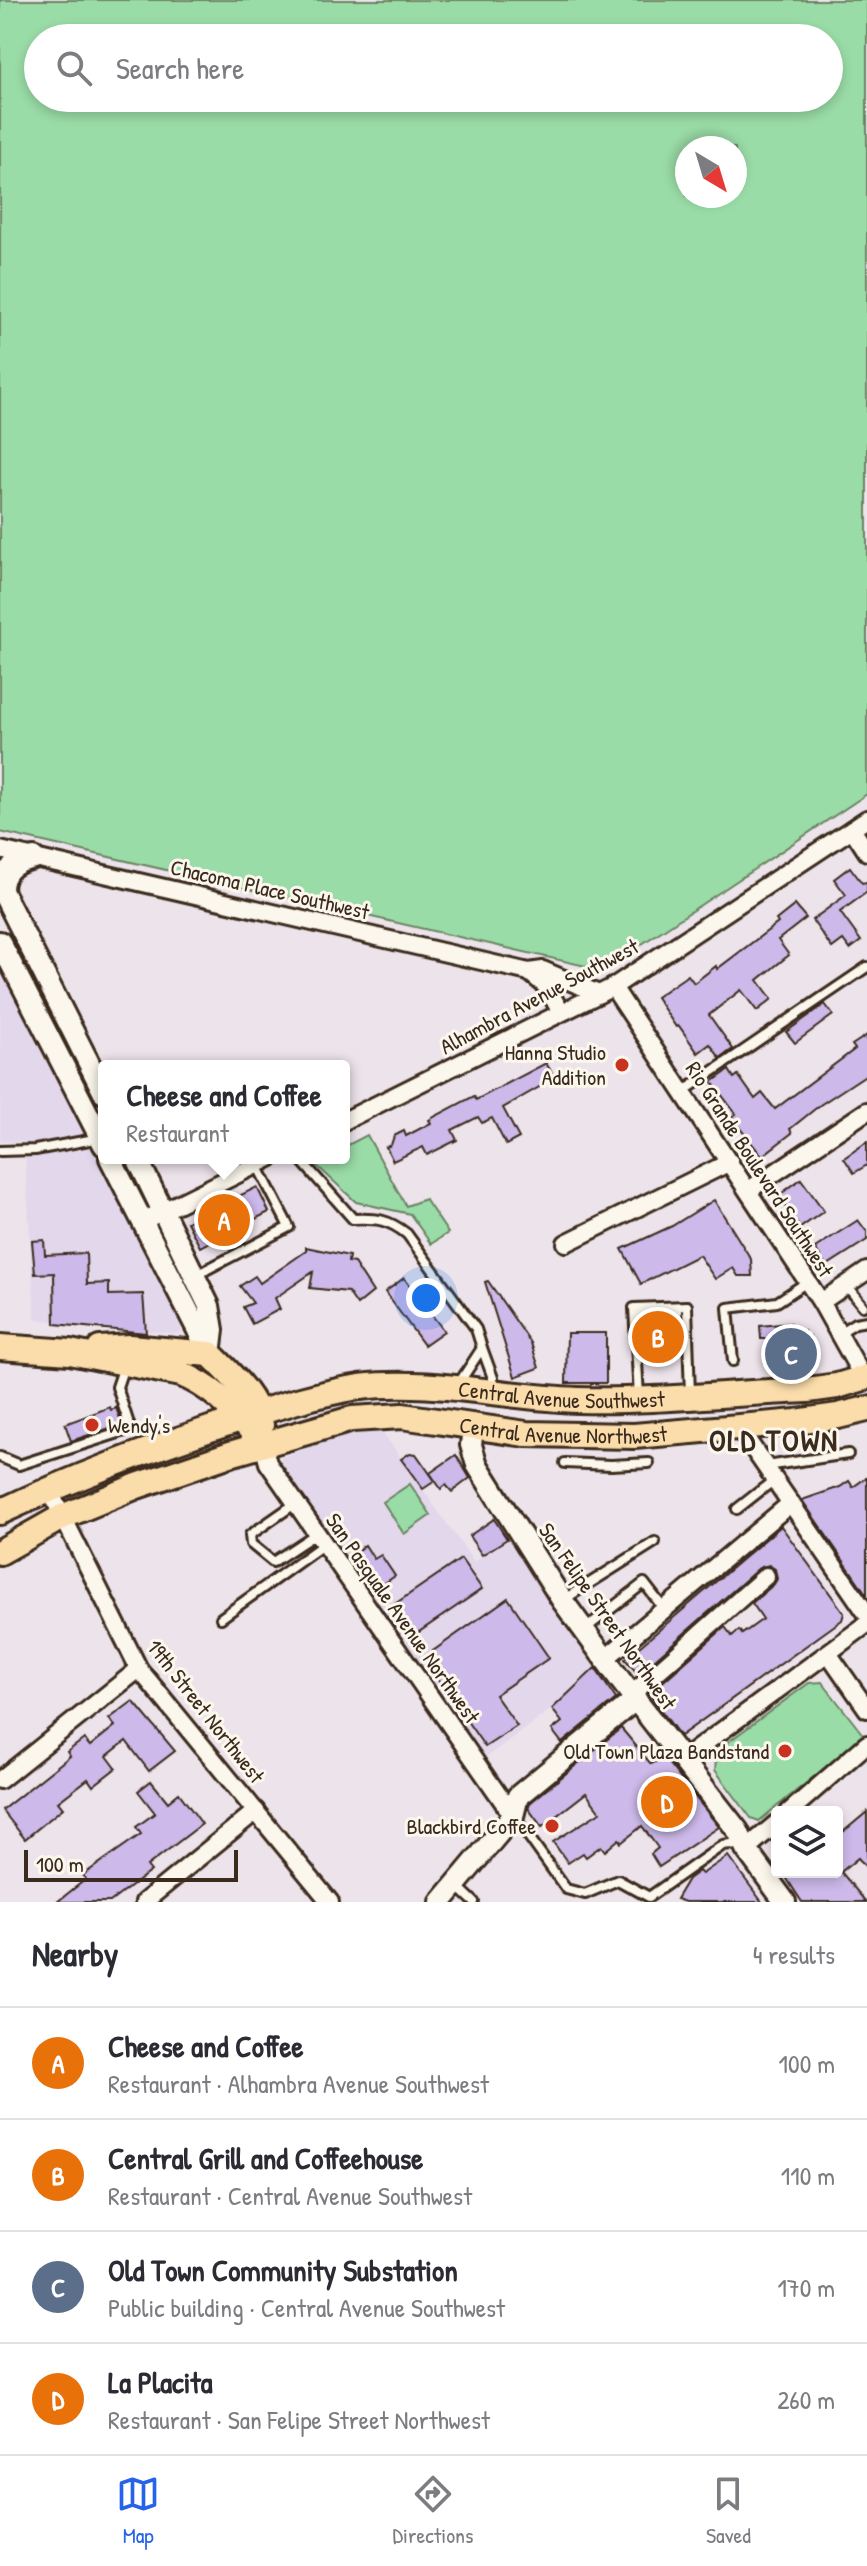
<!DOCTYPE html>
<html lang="en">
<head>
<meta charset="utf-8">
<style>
	body { margin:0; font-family:"Patrick Hand",sans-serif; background:#f2f2f3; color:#2b2b33 }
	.controls { position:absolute; right:24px; bottom:24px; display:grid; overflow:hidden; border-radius:8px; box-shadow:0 4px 12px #0003 }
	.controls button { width:72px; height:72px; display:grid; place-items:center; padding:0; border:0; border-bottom:2px solid #e1e1e2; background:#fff; color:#2b2b33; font:40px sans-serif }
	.compass { position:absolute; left:675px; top:136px; width:72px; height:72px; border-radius:50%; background:#fff; box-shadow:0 4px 12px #0003; rotate:142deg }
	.scale { position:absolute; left:24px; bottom:20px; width:214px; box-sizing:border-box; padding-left:8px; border:4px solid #3b2a1e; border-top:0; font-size:22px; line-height:28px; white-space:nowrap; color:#3b2a1e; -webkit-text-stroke:6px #fbf7ec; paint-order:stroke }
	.you { position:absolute; left:426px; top:1298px; width:28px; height:28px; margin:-20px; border:6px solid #fff; border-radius:50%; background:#1a73e8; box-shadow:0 0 0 12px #1a73e833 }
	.badge { display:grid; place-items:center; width:52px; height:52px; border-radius:50%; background:#2563eb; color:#fff; font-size:26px; font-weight:700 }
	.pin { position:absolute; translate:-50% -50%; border:4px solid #fff; box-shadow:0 2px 8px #0006 }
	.popup { position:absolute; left:98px; top:1060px; width:252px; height:104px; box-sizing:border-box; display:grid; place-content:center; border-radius:8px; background:#fff; filter:drop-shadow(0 2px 6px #0005); font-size:26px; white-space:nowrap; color:#7c7c81 }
	.popup b { font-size:30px; color:#2b2b33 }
	.popup::after { content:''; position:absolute; left:50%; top:100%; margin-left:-16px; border:16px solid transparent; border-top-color:#fff }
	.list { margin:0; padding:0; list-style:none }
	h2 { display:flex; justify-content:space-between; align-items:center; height:104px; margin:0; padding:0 32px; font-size:34px }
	h2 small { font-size:26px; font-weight:400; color:#7c7c81 }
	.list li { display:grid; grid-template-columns:52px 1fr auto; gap:24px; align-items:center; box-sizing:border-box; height:112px; padding:0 32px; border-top:2px solid #e1e1e2 }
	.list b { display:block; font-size:30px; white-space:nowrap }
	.list p { margin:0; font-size:26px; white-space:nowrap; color:#7c7c81 }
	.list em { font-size:26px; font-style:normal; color:#7c7c81 }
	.icon { flex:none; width:44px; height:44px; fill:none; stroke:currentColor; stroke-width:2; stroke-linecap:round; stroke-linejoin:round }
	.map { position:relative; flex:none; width:867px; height:1902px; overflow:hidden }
	.search { position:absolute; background:#fff; box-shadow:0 4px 12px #0003; left:24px; right:24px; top:24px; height:88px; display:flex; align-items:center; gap:20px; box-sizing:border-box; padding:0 28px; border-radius:44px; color:#7c7c81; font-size:30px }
	.sheet { height:552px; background:#fff }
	nav { display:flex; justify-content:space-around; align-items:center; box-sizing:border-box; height:112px; border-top:2px solid #e1e1e2; background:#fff; font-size:22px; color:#7c7c81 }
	nav a { display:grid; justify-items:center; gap:4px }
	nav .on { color:#2563eb }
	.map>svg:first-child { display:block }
</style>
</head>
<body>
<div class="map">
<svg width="867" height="1902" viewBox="0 0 867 1902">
	<rect width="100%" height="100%" fill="#ede4eb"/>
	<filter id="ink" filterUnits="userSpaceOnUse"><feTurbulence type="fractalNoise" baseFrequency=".0125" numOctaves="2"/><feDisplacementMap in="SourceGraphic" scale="16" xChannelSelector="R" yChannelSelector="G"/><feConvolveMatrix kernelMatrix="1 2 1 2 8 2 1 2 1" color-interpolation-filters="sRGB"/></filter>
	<g filter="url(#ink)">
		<g fill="#e3d7eb">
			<polygon points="0,966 181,1325 181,1331 178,1334 35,1319 24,1142 0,1141"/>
			<polygon points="381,1430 474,1562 510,1539 595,1667 550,1710 485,1758 283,1465 280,1458 331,1439"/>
		</g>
		<g fill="#9adca7" stroke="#6a8362" stroke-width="2" fill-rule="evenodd">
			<path d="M 0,0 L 867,0 L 867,794 L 603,970 L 0,832 ZM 38,38 L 829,38 L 829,98 L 38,98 ZM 687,148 L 735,148 L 735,196 L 687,196 Z"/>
			<polygon points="367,1135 406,1206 425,1199 448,1233 431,1244 410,1214 356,1202 314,1163 323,1158 344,1158 344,1147"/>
			<polygon points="410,1484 431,1515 404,1534 383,1502"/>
			<polygon points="822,1682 864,1736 759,1821 751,1818 715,1770 717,1750 809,1683"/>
		</g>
		<g fill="#cdb9ea" stroke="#3b2a1e" stroke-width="2">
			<polygon points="850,867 862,883 867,882 867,892 840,912 861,941 850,949 843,940 832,948 812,920 846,895 834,879"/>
			<polygon points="795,905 806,918 778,940 789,955 758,980 772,999 757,1011 741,990 709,1015 733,1049 720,1058 710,1044 698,1053 679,1026 676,1027 656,997 688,975 694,983 716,966 717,969 778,923 776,920"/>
			<polygon points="825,1004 833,1015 795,1043 786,1032"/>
			<polygon points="867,1035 867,1074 820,1105 790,1129 792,1133 762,1156 731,1117 736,1114 712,1082 729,1070 734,1078 738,1075 755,1099 762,1093 775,1109 855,1049 852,1045"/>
			<polygon points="546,1063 555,1078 503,1108 519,1138 506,1145 492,1118 482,1123 478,1117 452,1130 457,1140 427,1155 423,1147 393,1161 386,1147 391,1145 394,1136 404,1131 406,1136 431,1123 429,1120 432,1118 474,1096 476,1100"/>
			<polygon points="867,1142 867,1165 854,1173 844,1158"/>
			<polygon points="801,1179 824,1211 800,1228 778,1196"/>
			<polygon points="257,1187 269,1212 200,1247 187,1222"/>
			<polygon points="714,1200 751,1259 752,1276 738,1276 733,1268 715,1279 699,1255 641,1284 622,1249 672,1226"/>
			<polygon points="858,1220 867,1232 867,1240 826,1266 815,1248"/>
			<polygon points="44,1240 45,1255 86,1253 87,1284 109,1283 109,1295 143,1294 146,1333 55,1324 54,1273 35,1274 32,1241"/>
			<polygon points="306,1247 349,1256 348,1262 354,1263 373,1292 357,1305 348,1292 310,1288 313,1272 275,1298 280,1309 252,1324 243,1307 253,1303 240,1286 255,1276 260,1283 306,1251"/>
			<polygon points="404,1278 444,1331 424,1345 385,1292"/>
			<polygon points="488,1281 531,1343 539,1368 515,1377 485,1282"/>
			<polygon points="663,1316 668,1318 671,1356 647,1357 647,1317"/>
			<polygon points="791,1323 792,1332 804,1331 804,1336 810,1336 812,1371 772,1374 769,1339 761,1339 760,1326"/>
			<polygon points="567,1333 606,1333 606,1383 566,1383"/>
			<polygon points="110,1407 111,1410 116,1408 122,1424 71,1441 65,1424"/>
			<polygon points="410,1453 416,1454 435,1481 423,1489 401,1459"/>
			<polygon points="456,1455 470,1478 452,1492 446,1485 441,1489 430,1473"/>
			<polygon points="867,1477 867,1595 802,1500 840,1487 849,1481 853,1487"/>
			<polygon points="494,1519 507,1539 482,1555 469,1536"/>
			<polygon points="781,1526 844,1613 842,1620 680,1736 649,1694 725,1627 732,1636 739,1630 742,1634 763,1619 752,1603 774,1584 777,1579 775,1569 769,1565 759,1568 638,1674 625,1659"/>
			<polygon points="365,1545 374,1559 381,1555 395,1576 376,1589 351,1555"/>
			<polygon points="461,1559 482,1589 410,1638 389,1608"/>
			<polygon points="508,1598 549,1658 495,1695 517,1726 485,1747 423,1658"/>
			<polygon points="595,1668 616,1699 562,1743 552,1730 562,1722 552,1709"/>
			<polygon points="133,1701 175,1751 149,1771 126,1741 107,1756 116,1768 93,1786 88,1779 58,1802 63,1808 25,1839 2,1810 70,1756 67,1752 84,1739 90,1746 115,1726 109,1719"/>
			<polygon points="621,1728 651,1764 664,1758 719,1827 659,1867 651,1854 658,1848 642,1826 621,1843 619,1839 605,1851 601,1846 586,1857 583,1853 568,1863 553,1842 600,1812 586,1793 542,1827 528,1808 530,1803"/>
			<polygon points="151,1781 168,1802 179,1793 202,1824 147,1866 151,1871 110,1902 57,1902 86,1879 83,1875 141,1834 136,1827 155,1813 138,1791"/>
			<polygon points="867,1812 867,1868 858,1858 841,1872 866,1902 802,1902 787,1879 795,1872 837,1872 837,1837"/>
			<polygon points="728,1856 762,1902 685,1902 676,1899 688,1879 699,1871 702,1874"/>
		</g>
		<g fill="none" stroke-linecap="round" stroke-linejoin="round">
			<g stroke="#3b2a1e" stroke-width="14">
				<g id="service">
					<polyline points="684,1091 867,967"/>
					<polyline points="0,1151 35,1150 100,1138"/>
					<path d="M 299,1158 L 353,1219 C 376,1218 388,1219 407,1234 L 476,1329 L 482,1348"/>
					<polyline points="196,1275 289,1227 257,1165"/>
					<polyline points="846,1285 863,1306"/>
					<polyline points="668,1311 677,1311 678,1327 685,1343"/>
					<polyline points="839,1333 855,1323 867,1321"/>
					<polyline points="637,1359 642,1351 640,1313 642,1313"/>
					<polyline points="733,1361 728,1308 777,1302 807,1282"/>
					<polyline points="459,1383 482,1348 493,1378 492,1389"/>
					<polyline points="639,1397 634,1308 687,1306 690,1395"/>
					<polyline points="0,1457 19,1465 128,1430 129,1424 117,1387 124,1366"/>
					<polyline points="565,1463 611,1465 649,1463"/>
					<polyline points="766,1466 848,1454"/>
					<polyline points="296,1503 250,1535 251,1544 273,1562 317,1533"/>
					<polyline points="737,1509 774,1480"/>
					<polyline points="563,1600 655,1542"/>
					<polyline points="221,1618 324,1544"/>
					<polyline points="585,1629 644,1583 664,1609"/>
					<polyline points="514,1816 566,1889 585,1894 618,1880 649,1897 723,1845 731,1844 742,1847"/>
					<polyline points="457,1886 474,1902"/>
				</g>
			</g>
			<g stroke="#3b2a1e" stroke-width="22">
				<g id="minor">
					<polyline points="852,829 867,852"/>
					<polyline points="0,850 529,972 543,970 599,994"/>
					<polyline points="529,972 546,986 561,1012"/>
					<polyline points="613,987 821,1302 864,1379"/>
					<polyline points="344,1121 613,987 867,819"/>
					<polyline points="749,1190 867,1111"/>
					<polyline points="143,1221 270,1158"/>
					<polyline points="566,1243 730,1162"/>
					<polyline points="821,1302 867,1271"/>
					<polyline points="739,1428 867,1614"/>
					<polyline points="263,1444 268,1463 513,1816"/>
					<polyline points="49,1489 139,1669 330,1902"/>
					<polyline points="828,1653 867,1709"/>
					<polyline points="605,1659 791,1503"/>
					<polyline points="632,1694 766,1576"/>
					<polyline points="682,1760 867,1624"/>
					<polyline points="0,1780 139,1669"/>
					<polyline points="789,1812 867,1744"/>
					<polyline points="746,1849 777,1823"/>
					<polyline points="144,1902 256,1811"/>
				</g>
			</g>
			<g stroke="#3b2a1e" stroke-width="26">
				<g id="tertiary">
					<polyline points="0,887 104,1093"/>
					<path d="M 2,890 C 2,870 15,862 34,858"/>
					<polyline points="0,942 104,1145"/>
					<polyline points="110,1158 210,1354"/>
					<polyline points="137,1158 209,1306 213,1330 210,1354"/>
					<polyline points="473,1427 471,1445 477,1465 562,1600 621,1681 738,1831 746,1849 785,1902"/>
					<polyline points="441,1902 513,1816 518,1796 636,1699"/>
				</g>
			</g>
			<g stroke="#3b2a1e" stroke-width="30">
				<g id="primary">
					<path d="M 0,1347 L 70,1352 L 181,1374 C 210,1386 231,1406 251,1430"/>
					<path d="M 100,1349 L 129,1347 L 210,1354 C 231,1375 254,1395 261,1425"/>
					<path id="s1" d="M 0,1512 C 79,1475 160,1445 243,1418 C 282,1405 320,1393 360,1387 C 432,1378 506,1398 578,1400 C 654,1402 732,1393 808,1390 L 837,1386 L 867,1377"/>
					<path id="s2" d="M 0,1552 L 62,1517 L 137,1486 L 230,1454 L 352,1419 L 402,1416 L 526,1434 L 634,1436 L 796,1422 L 838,1416 L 867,1409"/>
				</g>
			</g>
			<use href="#service" stroke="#fbf7ec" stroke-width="8"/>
			<use href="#minor" stroke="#fbf7ec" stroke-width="16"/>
			<use href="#tertiary" stroke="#fbf7ec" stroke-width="20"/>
			<use href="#primary" stroke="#fbddab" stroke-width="24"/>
		</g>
	</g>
	<g fill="#c8321e" stroke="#fbf7ec" stroke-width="3">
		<circle cx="622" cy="1065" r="8"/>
		<circle cx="92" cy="1425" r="8"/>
		<circle cx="785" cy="1751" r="8"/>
		<circle cx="552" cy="1826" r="8"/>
	</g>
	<g text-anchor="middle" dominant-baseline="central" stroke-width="6" stroke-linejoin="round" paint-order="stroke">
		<g font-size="22" fill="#3b2a1e" stroke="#fbf7ec">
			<text transform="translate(270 889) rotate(13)">Chacoma Place Southwest</text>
			<text transform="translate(539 996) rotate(-28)">Alhambra Avenue Southwest</text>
			<text transform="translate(760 1169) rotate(57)">Rio Grande Boulevard Southwest</text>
			<text stroke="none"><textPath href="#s1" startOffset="584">Central Avenue Southwest</textPath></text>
			<text stroke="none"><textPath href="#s2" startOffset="590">Central Avenue Northwest</textPath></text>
			<text transform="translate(608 1616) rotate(55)">San Felipe Street Northwest</text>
			<text transform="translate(403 1618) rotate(55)">San Pasquale Avenue Northwest</text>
			<text transform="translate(206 1711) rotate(52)">19th Street Northwest</text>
		</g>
		<g font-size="22" fill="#3b2a1e" stroke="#fbf7ec" text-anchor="end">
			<text x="606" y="1052">Hanna Studio<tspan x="606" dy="25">Addition</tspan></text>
			<text x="108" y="1425" text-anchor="start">Wendy's</text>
			<text x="769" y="1751">Old Town Plaza Bandstand</text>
			<text x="536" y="1826">Blackbird Coffee</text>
		</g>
		<g font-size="30" font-weight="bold" letter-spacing="2" fill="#3b2a1e" stroke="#fbf7ec">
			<text x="774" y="1440">OLD TOWN</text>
		</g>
	</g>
</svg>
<div class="controls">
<button><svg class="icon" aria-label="layers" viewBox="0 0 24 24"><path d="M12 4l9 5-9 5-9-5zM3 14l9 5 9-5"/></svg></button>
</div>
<svg class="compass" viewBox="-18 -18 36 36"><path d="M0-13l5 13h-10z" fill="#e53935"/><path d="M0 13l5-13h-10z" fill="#7c7c81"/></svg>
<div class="scale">100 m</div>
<div class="you"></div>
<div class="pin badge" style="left:224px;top:1220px;background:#e8710a">A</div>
<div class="popup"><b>Cheese and Coffee</b>Restaurant</div>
<div class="pin badge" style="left:658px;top:1337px;background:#e8710a">B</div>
<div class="pin badge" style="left:791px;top:1354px;background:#5c6f8a">C</div>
<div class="pin badge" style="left:667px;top:1802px;background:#e8710a">D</div>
<div class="search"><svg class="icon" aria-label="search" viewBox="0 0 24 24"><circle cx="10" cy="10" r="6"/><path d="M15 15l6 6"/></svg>Search here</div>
</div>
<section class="sheet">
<h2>Nearby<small>4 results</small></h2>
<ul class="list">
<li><span class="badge" style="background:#e8710a">A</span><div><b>Cheese and Coffee</b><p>Restaurant · Alhambra Avenue Southwest</p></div><em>100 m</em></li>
<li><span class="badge" style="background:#e8710a">B</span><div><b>Central Grill and Coffeehouse</b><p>Restaurant · Central Avenue Southwest</p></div><em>110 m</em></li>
<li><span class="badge" style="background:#5c6f8a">C</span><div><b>Old Town Community Substation</b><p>Public building · Central Avenue Southwest</p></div><em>170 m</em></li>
<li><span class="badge" style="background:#e8710a">D</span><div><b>La Placita</b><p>Restaurant · San Felipe Street Northwest</p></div><em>260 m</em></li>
</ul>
</section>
<nav>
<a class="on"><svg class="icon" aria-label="map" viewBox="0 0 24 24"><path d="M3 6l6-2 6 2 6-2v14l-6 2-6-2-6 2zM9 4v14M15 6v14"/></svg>Map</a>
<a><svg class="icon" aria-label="directions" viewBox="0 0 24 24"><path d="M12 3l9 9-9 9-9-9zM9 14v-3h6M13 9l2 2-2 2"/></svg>Directions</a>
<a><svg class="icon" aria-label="saved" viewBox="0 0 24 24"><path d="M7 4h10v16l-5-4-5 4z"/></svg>Saved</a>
</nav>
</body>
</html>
